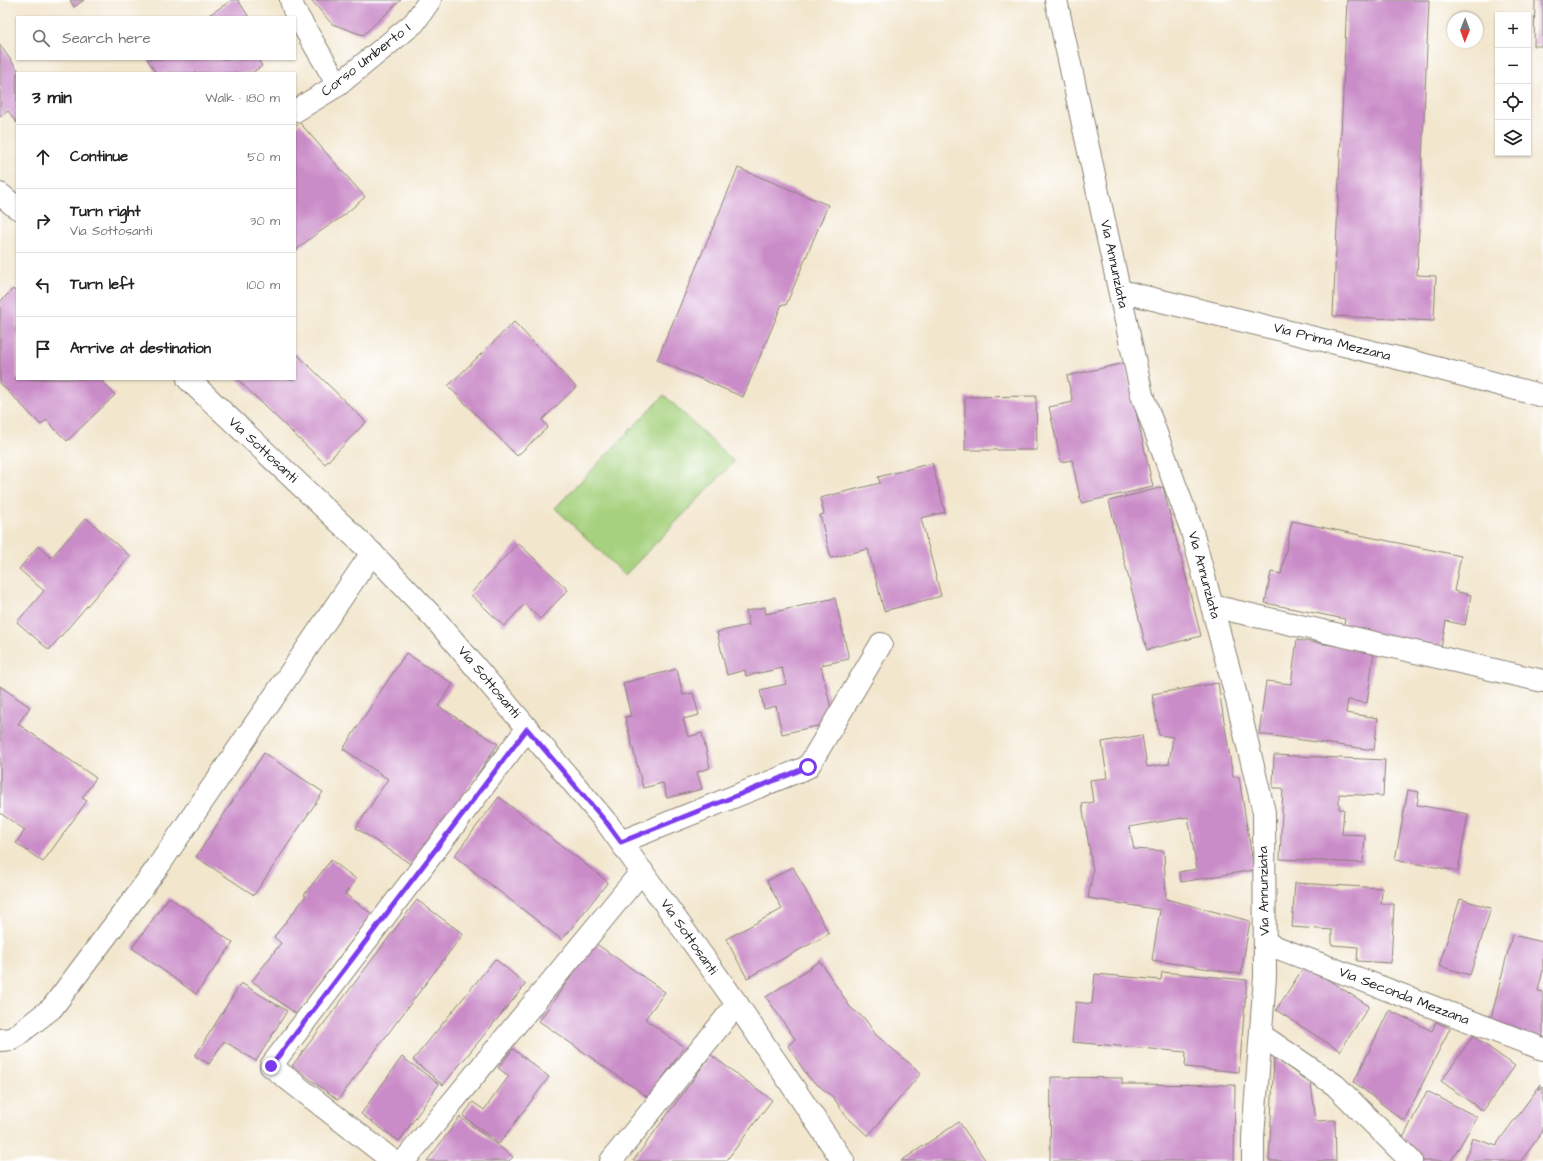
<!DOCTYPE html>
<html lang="en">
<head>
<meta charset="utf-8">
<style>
	body { margin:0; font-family:"Architects Daughter",sans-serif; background:#f2f2f2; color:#222 }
	.controls { position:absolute; right:12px; top:12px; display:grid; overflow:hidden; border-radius:0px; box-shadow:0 1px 3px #0004 }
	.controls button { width:36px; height:36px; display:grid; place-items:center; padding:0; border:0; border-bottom:1px solid #e0e0e0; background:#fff; color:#222; font:20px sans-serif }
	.compass { position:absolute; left:1447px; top:12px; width:36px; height:36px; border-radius:50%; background:#fff; box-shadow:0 1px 3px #0004; rotate:181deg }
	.stop { position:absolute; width:12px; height:12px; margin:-9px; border:3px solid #7c3aed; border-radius:50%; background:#fff }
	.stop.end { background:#7c3aed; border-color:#fff; box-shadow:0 1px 4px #0008 }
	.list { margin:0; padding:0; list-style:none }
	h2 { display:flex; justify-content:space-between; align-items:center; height:52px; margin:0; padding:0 16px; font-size:17px }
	h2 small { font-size:13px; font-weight:400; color:#767676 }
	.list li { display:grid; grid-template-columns:26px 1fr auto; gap:12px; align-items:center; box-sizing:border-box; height:64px; padding:0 16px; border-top:1px solid #e0e0e0 }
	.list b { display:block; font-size:15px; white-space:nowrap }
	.list p { margin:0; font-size:13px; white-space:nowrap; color:#767676 }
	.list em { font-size:13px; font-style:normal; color:#767676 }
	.icon { flex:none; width:22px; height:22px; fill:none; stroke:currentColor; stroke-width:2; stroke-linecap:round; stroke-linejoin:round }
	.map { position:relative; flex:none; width:1543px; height:1161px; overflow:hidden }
	.search { position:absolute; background:#fff; box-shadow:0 1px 3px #0004; left:16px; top:16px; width:280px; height:44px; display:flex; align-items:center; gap:10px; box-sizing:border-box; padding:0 14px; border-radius:0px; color:#767676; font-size:15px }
	.panel { position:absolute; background:#fff; box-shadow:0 1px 3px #0004; left:16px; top:72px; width:280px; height:308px; border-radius:0px }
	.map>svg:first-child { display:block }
</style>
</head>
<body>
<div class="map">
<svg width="1543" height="1161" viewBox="0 0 1543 1161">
	<rect width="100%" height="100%" fill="#fff"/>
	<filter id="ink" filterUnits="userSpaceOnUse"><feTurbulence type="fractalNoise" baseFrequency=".025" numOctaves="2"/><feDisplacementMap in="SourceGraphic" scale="8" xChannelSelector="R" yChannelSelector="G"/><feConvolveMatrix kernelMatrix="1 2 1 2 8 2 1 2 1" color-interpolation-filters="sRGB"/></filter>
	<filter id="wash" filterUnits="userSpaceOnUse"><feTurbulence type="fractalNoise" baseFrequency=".012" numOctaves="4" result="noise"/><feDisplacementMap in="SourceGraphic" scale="16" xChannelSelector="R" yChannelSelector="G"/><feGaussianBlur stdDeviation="0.9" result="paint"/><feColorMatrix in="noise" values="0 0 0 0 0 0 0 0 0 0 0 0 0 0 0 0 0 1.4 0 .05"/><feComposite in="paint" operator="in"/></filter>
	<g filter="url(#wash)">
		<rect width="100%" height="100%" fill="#f2e6cd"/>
		<polygon fill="#a6d17e" stroke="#61764d" points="664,395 734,462 625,575 555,508"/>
		<g id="blocks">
			<g fill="#ca8cc8">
				<polygon points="70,0 84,0 74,7"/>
				<polygon points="232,0 238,0 249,17 206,17"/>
				<polygon points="311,0 401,0 363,35 332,24"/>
				<polygon points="1347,0 1429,0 1417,275 1436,276 1434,321 1333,316"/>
				<polygon points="1535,0 1543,0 1543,46 1534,46"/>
				<polygon points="0,45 20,73 17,73 17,123 8,111 0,117"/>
				<polygon points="147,59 258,59 262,66 252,73 152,73 155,71"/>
				<polygon points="300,123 365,197 343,216 312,237 295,251 295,127"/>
				<polygon points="738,168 828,205 786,305 782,304 743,397 657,360"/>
				<polygon points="13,289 17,293 17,379 100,379 115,395 67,441 46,420 41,425 0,383 0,302"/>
				<polygon points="514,322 576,387 542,420 548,427 517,456 448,386"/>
				<polygon points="295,352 366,422 325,464 237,379 295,379"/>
				<polygon points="1125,363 1153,487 1081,503 1072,460 1061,462 1049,407 1073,402 1067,376"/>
				<polygon points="1036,396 1037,450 965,450 965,397"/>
				<polygon points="932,463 945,512 921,518 941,596 884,611 868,549 831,558 820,515 824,514 820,498 880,483 878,477"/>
				<polygon points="1163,487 1201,636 1147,650 1109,501"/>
				<polygon points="86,518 130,556 49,650 17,622 44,591 19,569 38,546 51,558"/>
				<polygon points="1292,521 1461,556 1454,591 1471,595 1465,625 1446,621 1441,648 1343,628 1345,619 1265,603 1271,572 1281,574"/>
				<polygon points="518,543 568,590 540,619 525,604 504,626 470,594"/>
				<polygon points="835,598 849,659 821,665 834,722 782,734 776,706 764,709 760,690 786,684 782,668 746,676 745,670 727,675 717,632 749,625 746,611 765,607 766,614"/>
				<polygon points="1297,640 1374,651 1367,703 1348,700 1346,713 1378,718 1374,750 1259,734 1266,681 1291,684"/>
				<polygon points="406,653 453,684 438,706 498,744 415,867 356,828 388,779 343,749"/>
				<polygon points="677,669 683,695 693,693 699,715 683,719 688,737 702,733 710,768 697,772 702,789 667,798 663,783 643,788 625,717 631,716 623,683"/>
				<polygon points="1218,683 1233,777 1239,777 1254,870 1181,882 1179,872 1197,869 1188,817 1129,827 1134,849 1164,851 1166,899 1250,921 1241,974 1152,960 1160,910 1088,898 1093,871 1082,804 1093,802 1090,780 1107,778 1102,742 1142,735 1147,767 1169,764 1173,737 1159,735 1152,694"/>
				<polygon points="0,686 30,707 18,724 96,778 82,798 87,801 43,862 16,843 25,830 0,813"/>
				<polygon points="264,753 323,792 254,895 196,857"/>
				<polygon points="1274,755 1385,760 1383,796 1339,794 1339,809 1344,809 1342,834 1365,835 1363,863 1280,859 1283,788 1273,788"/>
				<polygon points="1408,790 1419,792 1417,805 1468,814 1458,871 1395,860"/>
				<polygon points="499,797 608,882 562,940 454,856"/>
				<polygon points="331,860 356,879 345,894 372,914 296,1014 252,981 281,943 274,937 306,896 304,895"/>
				<polygon points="793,867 829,934 747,978 726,939 782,909 767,881"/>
				<polygon points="1295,883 1382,888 1381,904 1394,904 1391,963 1357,961 1358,947 1332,945 1332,930 1292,927"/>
				<polygon points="169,897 233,943 196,994 132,948"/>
				<polygon points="1460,899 1491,908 1470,975 1439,966"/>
				<polygon points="417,900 463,934 338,1100 292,1066"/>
				<polygon points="1512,935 1543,942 1543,970 1538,991 1543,992 1543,1039 1489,1026"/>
				<polygon points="595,943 665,992 645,1019 684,1047 649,1098 539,1021"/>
				<polygon points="495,959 526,984 443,1085 413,1060"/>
				<polygon points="820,961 850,1007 865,1019 876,1035 921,1073 868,1136 846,1116 833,1097 809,1078 788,1046 795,1039 766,997"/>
				<polygon points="1305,965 1369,1006 1340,1051 1276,1010"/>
				<polygon points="1162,972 1247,980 1239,1072 1185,1067 1186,1052 1072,1042 1076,1002 1092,1004 1095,974 1161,980"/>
				<polygon points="241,983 287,1011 256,1061 224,1041 209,1064 195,1056"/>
				<polygon points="1389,1010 1432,1031 1436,1022 1450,1028 1404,1121 1354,1082"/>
				<polygon points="1473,1036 1515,1066 1483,1111 1441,1081"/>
				<polygon points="513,1049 549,1077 499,1144 463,1116 473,1102 484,1110 509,1076 498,1068"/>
				<polygon points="711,1055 772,1100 726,1161 633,1161"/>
				<polygon points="402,1057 439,1084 399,1141 361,1114"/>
				<polygon points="1274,1057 1311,1084 1316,1121 1335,1120 1336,1161 1269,1161"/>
				<polygon points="1051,1077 1122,1078 1122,1084 1235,1085 1234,1161 1050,1161"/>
				<polygon points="1541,1084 1539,1090 1543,1086 1543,1131 1521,1161 1465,1161 1472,1138 1497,1146 1498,1142"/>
				<polygon points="1427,1091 1477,1117 1451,1161 1423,1161 1402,1140"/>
				<polygon points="460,1117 513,1157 509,1161 427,1161"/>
				<polygon points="959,1122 986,1161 901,1161"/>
			</g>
		</g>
	</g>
	<g filter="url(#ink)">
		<use href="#blocks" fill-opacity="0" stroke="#878174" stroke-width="1"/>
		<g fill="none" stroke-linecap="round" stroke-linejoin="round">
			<g stroke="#878174" stroke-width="24">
				<g id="street">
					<polyline points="291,0 294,10 338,85"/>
					<polyline points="1056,0 1142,395 1191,528 1235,692 1264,812 1265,977 1253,1137 1253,1161"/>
					<polyline points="295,111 338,85 414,23 430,0"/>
					<polyline points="0,194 17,208"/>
					<polyline points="1120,291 1410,361 1543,396"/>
					<polyline points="188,379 372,553 435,619 607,823 737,1004 843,1161"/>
					<polyline points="1212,606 1543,681"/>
					<polyline points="621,842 808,767 881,644"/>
					<polyline points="1265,943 1543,1049"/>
					<polyline points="1261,1035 1335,1085 1411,1161"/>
					<polyline points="0,1040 12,1039 52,1008 157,868 372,553"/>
					<polyline points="393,1161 271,1066 527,729 529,730"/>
					<polyline points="404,1161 642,871"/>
					<polyline points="611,1161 737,1004"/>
				</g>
			</g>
			<use href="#street" stroke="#fff" stroke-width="22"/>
		</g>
	</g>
	<g fill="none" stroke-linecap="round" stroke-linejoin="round" filter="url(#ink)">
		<polyline stroke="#7c3aed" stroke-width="5" points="271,1066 527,729 607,823 621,842 808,767"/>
	</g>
	<g text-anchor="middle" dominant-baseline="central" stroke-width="3" stroke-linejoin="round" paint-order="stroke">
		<g font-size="14" fill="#1c1c1c" stroke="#fff">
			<text transform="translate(366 60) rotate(-38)">Corso Umberto I</text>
			<text transform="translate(1114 264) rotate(78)">Via Annunziata</text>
			<text transform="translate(1332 342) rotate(14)">Via Prima Mezzana</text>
			<text transform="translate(263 450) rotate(43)">Via Sottosanti</text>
			<text transform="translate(1204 575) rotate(75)">Via Annunziata</text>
			<text transform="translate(489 682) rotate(50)">Via Sottosanti</text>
			<text transform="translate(1264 891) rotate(-91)">Via Annunziata</text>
			<text transform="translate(689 937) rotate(55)">Via Sottosanti</text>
			<text transform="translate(1404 996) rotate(21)">Via Seconda Mezzana</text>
		</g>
	</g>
</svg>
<div class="controls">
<button>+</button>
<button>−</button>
<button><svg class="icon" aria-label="locate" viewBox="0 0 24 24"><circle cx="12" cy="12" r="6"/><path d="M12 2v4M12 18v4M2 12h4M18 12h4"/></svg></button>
<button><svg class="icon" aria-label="layers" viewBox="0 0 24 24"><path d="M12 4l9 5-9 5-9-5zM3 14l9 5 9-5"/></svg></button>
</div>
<svg class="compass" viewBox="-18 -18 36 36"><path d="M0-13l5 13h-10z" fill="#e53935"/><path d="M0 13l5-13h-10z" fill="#767676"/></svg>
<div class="stop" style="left:808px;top:767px"></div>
<div class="stop end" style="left:271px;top:1066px"></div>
<div class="search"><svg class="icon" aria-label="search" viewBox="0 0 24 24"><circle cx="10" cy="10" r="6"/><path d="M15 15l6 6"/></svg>Search here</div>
<section class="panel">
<h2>3 min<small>Walk · 180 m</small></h2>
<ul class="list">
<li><svg class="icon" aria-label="ahead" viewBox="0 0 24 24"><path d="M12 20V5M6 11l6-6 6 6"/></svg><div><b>Continue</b></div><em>50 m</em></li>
<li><svg class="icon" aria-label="right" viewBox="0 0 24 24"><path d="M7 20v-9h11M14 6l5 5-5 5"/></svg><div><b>Turn right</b><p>Via Sottosanti</p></div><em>30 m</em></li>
<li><svg class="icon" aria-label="left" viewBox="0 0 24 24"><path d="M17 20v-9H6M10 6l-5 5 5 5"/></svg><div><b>Turn left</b></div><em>100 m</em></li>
<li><svg class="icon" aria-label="arrive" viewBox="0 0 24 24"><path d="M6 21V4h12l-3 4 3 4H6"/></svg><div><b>Arrive at destination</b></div></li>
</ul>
</section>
</div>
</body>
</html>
